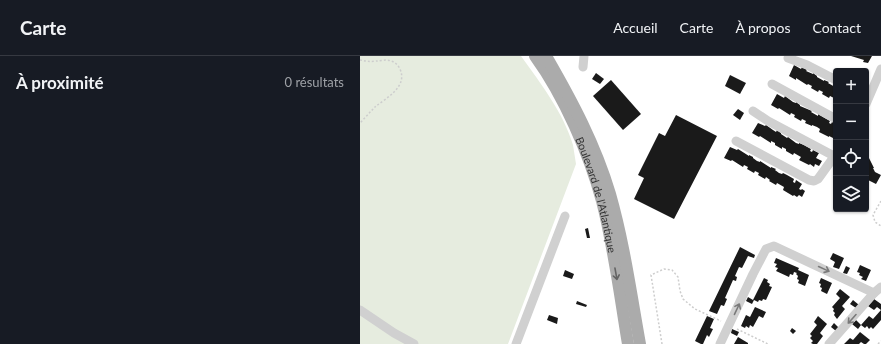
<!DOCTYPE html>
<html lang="fr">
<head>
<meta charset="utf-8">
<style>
	body { margin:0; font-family:Lato,sans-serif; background:#242831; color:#f1f3f6 }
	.controls { position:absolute; right:12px; top:12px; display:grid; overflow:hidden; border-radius:4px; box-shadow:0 1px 3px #0004 }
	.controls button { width:36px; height:36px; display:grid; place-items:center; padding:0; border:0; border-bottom:1px solid #363941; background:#171b24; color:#f1f3f6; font:20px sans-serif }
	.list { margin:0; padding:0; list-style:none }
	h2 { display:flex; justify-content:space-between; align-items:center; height:52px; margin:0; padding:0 16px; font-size:17px }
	h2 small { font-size:13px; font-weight:400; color:#9ea1a6 }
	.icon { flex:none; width:22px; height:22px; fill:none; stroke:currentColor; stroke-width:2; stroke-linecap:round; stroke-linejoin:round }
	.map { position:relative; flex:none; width:521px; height:288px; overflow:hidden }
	header { display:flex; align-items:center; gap:24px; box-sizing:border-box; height:56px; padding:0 20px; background:#171b24; border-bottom:1px solid #363941 }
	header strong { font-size:19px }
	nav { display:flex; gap:22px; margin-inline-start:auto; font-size:14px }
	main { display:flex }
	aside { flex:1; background:#171b24 }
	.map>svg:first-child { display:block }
</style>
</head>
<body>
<header>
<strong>Carte</strong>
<nav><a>Accueil</a><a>Carte</a><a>À propos</a><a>Contact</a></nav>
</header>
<main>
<aside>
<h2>À proximité<small>0 résultats</small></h2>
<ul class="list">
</ul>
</aside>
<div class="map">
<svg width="521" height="288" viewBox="0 0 521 288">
	<rect width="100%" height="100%" fill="#fff"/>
	<path fill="#e6ecdf" d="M 0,0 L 161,0 C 181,28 203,56 213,89 C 214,95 215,102 216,108 L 148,288 L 0,288 Z"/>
	<g fill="#1a1a1a">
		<polygon points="491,0 512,0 508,7 503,6 504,4"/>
		<polygon points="434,9 441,13 442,11 447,14 446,15 453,18 453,17 457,20 457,21 464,25 464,24 469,26 468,27 475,31 476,28 476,43 470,40 469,42 462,38 463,36 459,34 458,36 451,32 452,30 448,28 447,29 436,22 436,24 429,20"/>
		<polygon points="236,17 244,23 240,28 232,23"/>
		<polygon points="370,19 386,27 380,38 365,30"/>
		<polygon points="251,24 281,58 263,74 233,40"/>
		<polygon points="417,38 424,42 425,40 433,46 436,47 436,46 440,49 440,50 452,55 451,56 458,60 458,58 463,61 470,65 469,67 471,68 472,66 476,68 475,74 476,75 476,81 474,81 473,82 469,80 469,81 459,76 460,73 457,71 452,69 452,70 445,67 446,65 442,63 441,65 434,61 435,59 431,57 430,59 419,52 418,53 411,49"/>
		<polygon points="378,53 384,57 380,64 373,59"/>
		<polygon points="316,59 357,80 314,163 274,143 284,122 278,119 299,77 305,80"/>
		<polygon points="398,67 405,70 406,69 413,74 416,76 417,74 421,77 421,78 427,82 428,81 436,87 439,88 439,87 444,89 451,93 450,95 452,96 453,94 459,97 456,102 462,105 459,110 455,108 454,111 450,108 449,109 439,104 441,101 434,97 433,99 426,95 426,93 422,91 422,93 415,89 415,87 411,85 411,87 400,80 399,81 392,77"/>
		<polygon points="370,91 377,94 378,93 389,100 389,99 393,101 393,102 397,105 400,106 400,105 411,112 411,111 416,113 415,114 419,117 422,118 423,117 427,119 434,123 433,126 435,127 436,124 442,128 439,133 441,134 442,133 445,135 442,141 439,139 437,141 434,139 433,140 423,134 424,131 417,127 416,129 409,125 410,124 406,121 405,123 398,119 399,117 395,115 394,117 387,113 388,111 384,109 383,111 372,104 371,105 364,102"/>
		<polygon points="508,100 514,112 513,112 515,116 521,119 516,128 506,123 506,102"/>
		<polygon points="228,172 230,182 227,182 225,173"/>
		<polygon points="380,191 395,199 394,202 388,200 382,212 379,211 375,220 377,221 376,225 373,224 365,242 367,243 364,250 361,249 357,258 349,255"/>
		<polygon points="473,197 484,202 479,213 473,211 475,206 470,203"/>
		<polygon points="416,202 439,212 438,214 449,219 445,230 438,227 439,224 437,223 438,220 436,218 437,217 434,216 433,219 430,218 429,221 416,215 418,212 415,211 417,208 414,207"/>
		<polygon points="500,209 511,214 506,225 501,223 503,221 499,219 500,217 497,216"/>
		<polygon points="486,210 490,212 487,218 483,217"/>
		<polygon points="205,214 214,218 212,223 203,220"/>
		<polygon points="404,222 408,224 407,226 410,228 409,230 412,231 406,244 403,243 402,245 399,244 398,246 394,244 392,248 386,245 388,241 393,244"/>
		<polygon points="461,222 472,227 467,238 461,235 462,232 460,231 461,228 459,227"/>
		<polygon points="480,233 490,241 482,250 485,253 477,263 474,259 475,257 473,255 474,253 472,251 480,242 476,238"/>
		<polygon points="514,243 521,248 521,264 513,273 511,271 509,273 507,270 505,272 501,269 509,260 513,263 521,254 517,251 514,254 508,250"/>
		<polygon points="493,244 499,249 496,252 490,248"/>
		<polygon points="217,245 227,249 226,251 216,248"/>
		<polygon points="395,251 406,256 403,262 399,260 393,271 390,269 389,272 386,270 385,272 381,270 386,259 390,261"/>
		<polygon points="189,259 198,262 197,268 187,264"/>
		<polygon points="347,260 354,263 350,272 353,273 349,281 347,279 343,288 341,288 335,285"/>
		<polygon points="458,260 467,268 460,277 463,280 457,288 453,288 451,287 453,285 450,282 452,280 450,278 457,269 454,266"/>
		<polygon points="496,264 501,269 498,273 492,268"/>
		<polygon points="474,267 479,272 476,275 471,271"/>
		<polygon points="432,272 436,275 433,278 430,275"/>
		<polygon points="372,273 379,276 377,280 371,277"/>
		<polygon points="500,276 510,284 506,288 504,288 501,286 499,288 484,288 490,282 493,284"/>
		<polygon points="378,281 388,287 388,288 374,288"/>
	</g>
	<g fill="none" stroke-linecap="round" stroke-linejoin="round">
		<g stroke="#cdcdcd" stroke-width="1.5" stroke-dasharray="2 2" stroke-linecap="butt">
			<path d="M 0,4 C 5,5 10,6 16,5 C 20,5 26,3 31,5 C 35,6 38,9 40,13 C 48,31 26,42 15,51 C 10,56 5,62 0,67"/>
			<polyline points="521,145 513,159 515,166 521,170"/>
			<polyline points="377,273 408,288"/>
			<polyline points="302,288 291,219 304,213 312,214 318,221 320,235 323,243 335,253 361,265"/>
			<polyline points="518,288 521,285"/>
		</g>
		<g stroke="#d0d0d0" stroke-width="9">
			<polyline points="428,2 447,9 476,24"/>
			<polyline points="223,11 224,0"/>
			<polyline points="412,28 476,63"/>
			<polyline points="506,48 521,13"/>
			<polyline points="393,55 408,65 474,100"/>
			<polyline points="376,85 449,124 454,125 458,123 476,98"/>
			<polyline points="0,254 34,277 54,288"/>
			<polyline points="156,288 205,160"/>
			<polyline points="360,288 393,218 406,193 414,190 514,237"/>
			<polyline points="469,288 514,237 521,231"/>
		</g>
		<g stroke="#ababab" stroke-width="12">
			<path id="s1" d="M 175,0 C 204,40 229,97 242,145 C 254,192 260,240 268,288"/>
			<path d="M 186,0 C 212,45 235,88 250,138 C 264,187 271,238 280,288"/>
		</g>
	</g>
	<defs><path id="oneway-shaft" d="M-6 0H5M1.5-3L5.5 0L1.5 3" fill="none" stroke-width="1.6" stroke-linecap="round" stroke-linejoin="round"/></defs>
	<g stroke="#7a7a7a">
		<use href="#oneway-shaft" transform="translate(464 213) rotate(25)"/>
		<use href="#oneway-shaft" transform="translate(377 253) rotate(-65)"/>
		<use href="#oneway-shaft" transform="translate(492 263) rotate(132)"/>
	</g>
	<use stroke="#636363" href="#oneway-shaft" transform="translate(256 218) rotate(80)"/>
	<g text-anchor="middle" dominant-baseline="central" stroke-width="4" stroke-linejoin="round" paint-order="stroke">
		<g font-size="11" fill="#333" stroke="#fff">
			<text stroke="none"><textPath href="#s1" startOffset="153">Boulevard de l'Atlantique</textPath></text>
		</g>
	</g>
</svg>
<div class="controls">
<button>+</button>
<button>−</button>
<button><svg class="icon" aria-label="locate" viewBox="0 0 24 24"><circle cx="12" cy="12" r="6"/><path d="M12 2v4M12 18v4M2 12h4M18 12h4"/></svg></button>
<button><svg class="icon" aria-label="layers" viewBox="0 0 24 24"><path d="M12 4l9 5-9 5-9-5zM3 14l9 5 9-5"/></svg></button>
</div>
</div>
</main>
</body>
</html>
